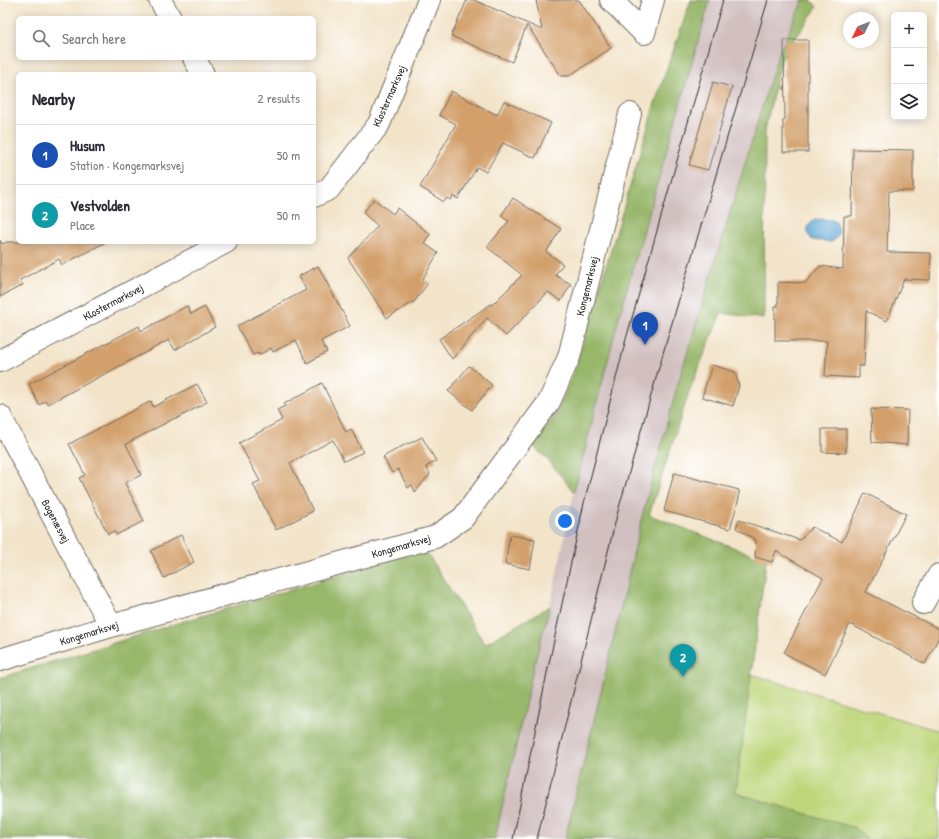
<!DOCTYPE html>
<html lang="en">
<head>
<meta charset="utf-8">
<style>
	body { margin:0; font-family:"Patrick Hand",sans-serif; background:#f7f7f7; color:#2b2b33 }
	.controls { position:absolute; right:12px; top:12px; display:grid; overflow:hidden; border-radius:6px; box-shadow:0 2px 10px #0003 }
	.controls button { width:36px; height:36px; display:grid; place-items:center; padding:0; border:0; border-bottom:1px solid #e1e1e2; background:#fff; color:#2b2b33; font:20px sans-serif }
	.compass { position:absolute; left:843px; top:12px; width:36px; height:36px; border-radius:50%; background:#fff; box-shadow:0 2px 10px #0003; rotate:227deg }
	.you { position:absolute; left:565px; top:521px; width:14px; height:14px; margin:-10px; border:3px solid #fff; border-radius:50%; background:#1a73e8; box-shadow:0 0 0 6px #1a73e833 }
	.badge { display:grid; place-items:center; width:26px; height:26px; border-radius:50%; background:#7c3aed; color:#fff; font-size:13px; font-weight:700 }
	.pin { position:absolute; translate:-50% -33px; filter:drop-shadow(0 1px 2px #0008) }
	.pin::after { content:''; position:absolute; top:21px; width:14px; height:12px; background:inherit; clip-path:polygon(0 0,100% 0,50% 100%) }
	.list { margin:0; padding:0; list-style:none }
	h2 { display:flex; justify-content:space-between; align-items:center; height:52px; margin:0; padding:0 16px; font-size:17px }
	h2 small { font-size:13px; font-weight:400; color:#7c7c81 }
	.list li { display:grid; grid-template-columns:26px 1fr auto; gap:12px; align-items:center; box-sizing:border-box; height:60px; padding:0 16px; border-top:1px solid #e1e1e2 }
	.list b { display:block; font-size:15px; white-space:nowrap }
	.list p { margin:0; font-size:13px; white-space:nowrap; color:#7c7c81 }
	.list em { font-size:13px; font-style:normal; color:#7c7c81 }
	.icon { flex:none; width:22px; height:22px; fill:none; stroke:currentColor; stroke-width:2; stroke-linecap:round; stroke-linejoin:round }
	.map { position:relative; flex:none; width:939px; height:839px; overflow:hidden }
	.search { position:absolute; background:#fff; box-shadow:0 2px 10px #0003; left:16px; top:16px; width:300px; height:44px; display:flex; align-items:center; gap:10px; box-sizing:border-box; padding:0 14px; border-radius:6px; color:#7c7c81; font-size:15px }
	.panel { position:absolute; background:#fff; box-shadow:0 2px 10px #0003; left:16px; top:72px; width:300px; height:172px; border-radius:6px }
	.map>svg:first-child { display:block }
</style>
</head>
<body>
<div class="map">
<svg width="939" height="839" viewBox="0 0 939 839">
	<rect width="100%" height="100%" fill="#fff"/>
	<filter id="ink" filterUnits="userSpaceOnUse"><feTurbulence type="fractalNoise" baseFrequency=".025" numOctaves="2"/><feDisplacementMap in="SourceGraphic" scale="8" xChannelSelector="R" yChannelSelector="G"/><feConvolveMatrix kernelMatrix="1 2 1 2 8 2 1 2 1" color-interpolation-filters="sRGB"/></filter>
	<filter id="wash" filterUnits="userSpaceOnUse"><feTurbulence type="fractalNoise" baseFrequency=".012" numOctaves="4" result="noise"/><feDisplacementMap in="SourceGraphic" scale="16" xChannelSelector="R" yChannelSelector="G"/><feGaussianBlur stdDeviation="0.9" result="paint"/><feColorMatrix in="noise" values="0 0 0 0 0 0 0 0 0 0 0 0 0 0 0 0 0 1.4 0 .05"/><feComposite in="paint" operator="in"/></filter>
	<g filter="url(#wash)">
		<rect width="100%" height="100%" fill="#f3e4c9"/>
		<polygon fill="#d2bfc0" points="710,0 803,0 777,58 676,390 643,513 604,680 565,839 495,839 534,665 550,606 574,492 619,317"/>
		<polygon fill="#bfd67a" stroke="#758052" points="649,515 766,560 751,674 939,731 939,839 565,839 604,680"/>
		<g fill="#97b76a" stroke="#61714a">
			<polygon points="691,0 710,0 619,317 574,492 548,460 533,446 556,415 576,366 656,100"/>
			<polygon points="803,0 811,0 817,7 781,60 765,130 764,319 721,313 689,392 649,515 766,560 736,793 855,828 867,839 565,839 604,680 643,513 676,390 777,58"/>
			<polygon points="425,550 485,644 550,606 534,665 495,839 0,839 0,678 185,621"/>
		</g>
		<path fill="#58a4d1" stroke="#42687e" d="M 819,219 L 832,220 L 836,222 C 840,231 840,235 832,242 L 812,240 L 808,234 L 808,226 L 813,221 Z"/>
		<g id="blocks">
			<g fill="#d3a06c">
				<polygon points="467,0 474,0 542,30 536,0 579,0 611,48 569,76 561,76 527,25 512,62 451,36"/>
				<polygon points="784,40 808,40 808,152 783,152 783,120 785,120"/>
				<polygon points="713,82 732,87 708,170 689,165"/>
				<polygon points="451,91 497,115 504,101 551,123 535,158 503,143 486,172 477,167 458,199 453,196 451,200 447,198 444,202 420,187 456,124 439,115"/>
				<polygon points="853,149 913,150 913,191 889,191 887,252 931,253 930,280 904,279 887,321 866,311 864,366 859,366 859,378 825,376 827,341 775,341 775,306 778,306 778,282 805,283 820,266 843,269 844,216 852,216"/>
				<polygon points="513,198 561,229 546,252 563,264 555,275 571,284 561,301 548,292 506,336 487,318 452,359 439,339 491,304 492,305 522,275 487,247 509,221 501,216"/>
				<polygon points="374,199 393,214 397,208 430,234 424,243 438,253 422,280 428,283 415,301 387,318 348,258 378,226 363,213"/>
				<polygon points="0,240 2,244 7,242 106,242 62,265 59,259 20,280 23,285 0,297"/>
				<polygon points="318,266 350,326 321,341 327,352 307,363 296,340 273,352 271,348 259,355 258,353 253,355 237,326 306,290 299,276"/>
				<polygon points="187,306 191,314 205,307 215,327 175,350 169,340 48,404 46,401 39,405 29,384 139,326 141,331"/>
				<polygon points="712,365 735,372 739,386 733,406 702,397"/>
				<polygon points="469,366 492,385 472,410 448,391"/>
				<polygon points="322,383 346,432 351,429 363,452 344,461 333,440 290,463 313,511 276,530 253,484 260,481 239,443 282,420 277,410 285,406 284,404"/>
				<polygon points="197,384 207,402 176,419 175,418 126,444 141,475 125,483 144,521 116,535 114,531 108,534 79,478 85,475 69,444 151,401 153,407"/>
				<polygon points="871,409 908,410 907,445 872,442"/>
				<polygon points="822,429 846,429 846,453 822,452"/>
				<polygon points="422,437 436,461 426,467 430,474 415,492 412,485 408,488 398,469 392,473 383,457 408,443 408,444"/>
				<polygon points="674,473 739,490 739,498 730,529 664,511"/>
				<polygon points="865,493 906,514 866,592 939,629 939,637 925,664 850,624 825,674 784,653 823,578 776,551 772,562 755,557 756,540 736,528 739,520 800,540 812,527 842,542"/>
				<polygon points="181,535 194,562 164,578 151,551"/>
				<polygon points="510,535 535,539 530,569 505,564"/>
			</g>
		</g>
	</g>
	<g filter="url(#ink)">
		<use href="#blocks" fill-opacity="0" stroke="#716c62" stroke-width="1"/>
		<g fill="none" stroke-linecap="round" stroke-linejoin="round">
			<g stroke="#716c62" stroke-width="24">
				<g id="minor">
					<polyline points="160,0 170,18"/>
					<polyline points="611,0 644,33 653,0"/>
					<polyline points="194,58 203,74"/>
					<polyline points="314,196 329,189 379,124 429,0"/>
					<polyline points="0,361 226,242"/>
					<polyline points="0,416 111,626"/>
					<polyline points="923,603 939,575"/>
					<polyline points="0,660 111,626 435,537 463,518 549,402 569,357 630,114"/>
				</g>
			</g>
			<use href="#minor" stroke="#fff" stroke-width="22"/>
			<g stroke="#2b2b2b" stroke-width="1">
				<polyline points="513,839 548,668 584,503 626,339 723,0"/>
				<polyline points="537,839 618,511 664,350 768,0"/>
			</g>
		</g>
	</g>
	<g text-anchor="middle" dominant-baseline="central" stroke-width="4" stroke-linejoin="round" paint-order="stroke">
		<g font-size="11" fill="#2b2b2b" stroke="#fff">
			<text transform="translate(389 96) rotate(-66)">Klostermarksvej</text>
			<text transform="translate(587 286) rotate(-76)">Kongemarksvej</text>
			<text transform="translate(113 302) rotate(-28)">Klostermarksvej</text>
			<text transform="translate(56 521) rotate(62)">Bogenæsvej</text>
			<text transform="translate(401 546) rotate(-16)">Kongemarksvej</text>
			<text transform="translate(89 633) rotate(-17)">Kongemarksvej</text>
		</g>
	</g>
</svg>
<div class="controls">
<button>+</button>
<button>−</button>
<button><svg class="icon" aria-label="layers" viewBox="0 0 24 24"><path d="M12 4l9 5-9 5-9-5zM3 14l9 5 9-5"/></svg></button>
</div>
<svg class="compass" viewBox="-18 -18 36 36"><path d="M0-13l5 13h-10z" fill="#e53935"/><path d="M0 13l5-13h-10z" fill="#7c7c81"/></svg>
<div class="you"></div>
<div class="pin badge" style="left:645px;top:345px;background:#1a4fb4">1</div>
<div class="pin badge" style="left:683px;top:677px;background:#0f9aa8">2</div>
<div class="search"><svg class="icon" aria-label="search" viewBox="0 0 24 24"><circle cx="10" cy="10" r="6"/><path d="M15 15l6 6"/></svg>Search here</div>
<section class="panel">
<h2>Nearby<small>2 results</small></h2>
<ul class="list">
<li><span class="badge" style="background:#1a4fb4">1</span><div><b>Husum</b><p>Station · Kongemarksvej</p></div><em>50 m</em></li>
<li><span class="badge" style="background:#0f9aa8">2</span><div><b>Vestvolden</b><p>Place</p></div><em>50 m</em></li>
</ul>
</section>
</div>
</body>
</html>
